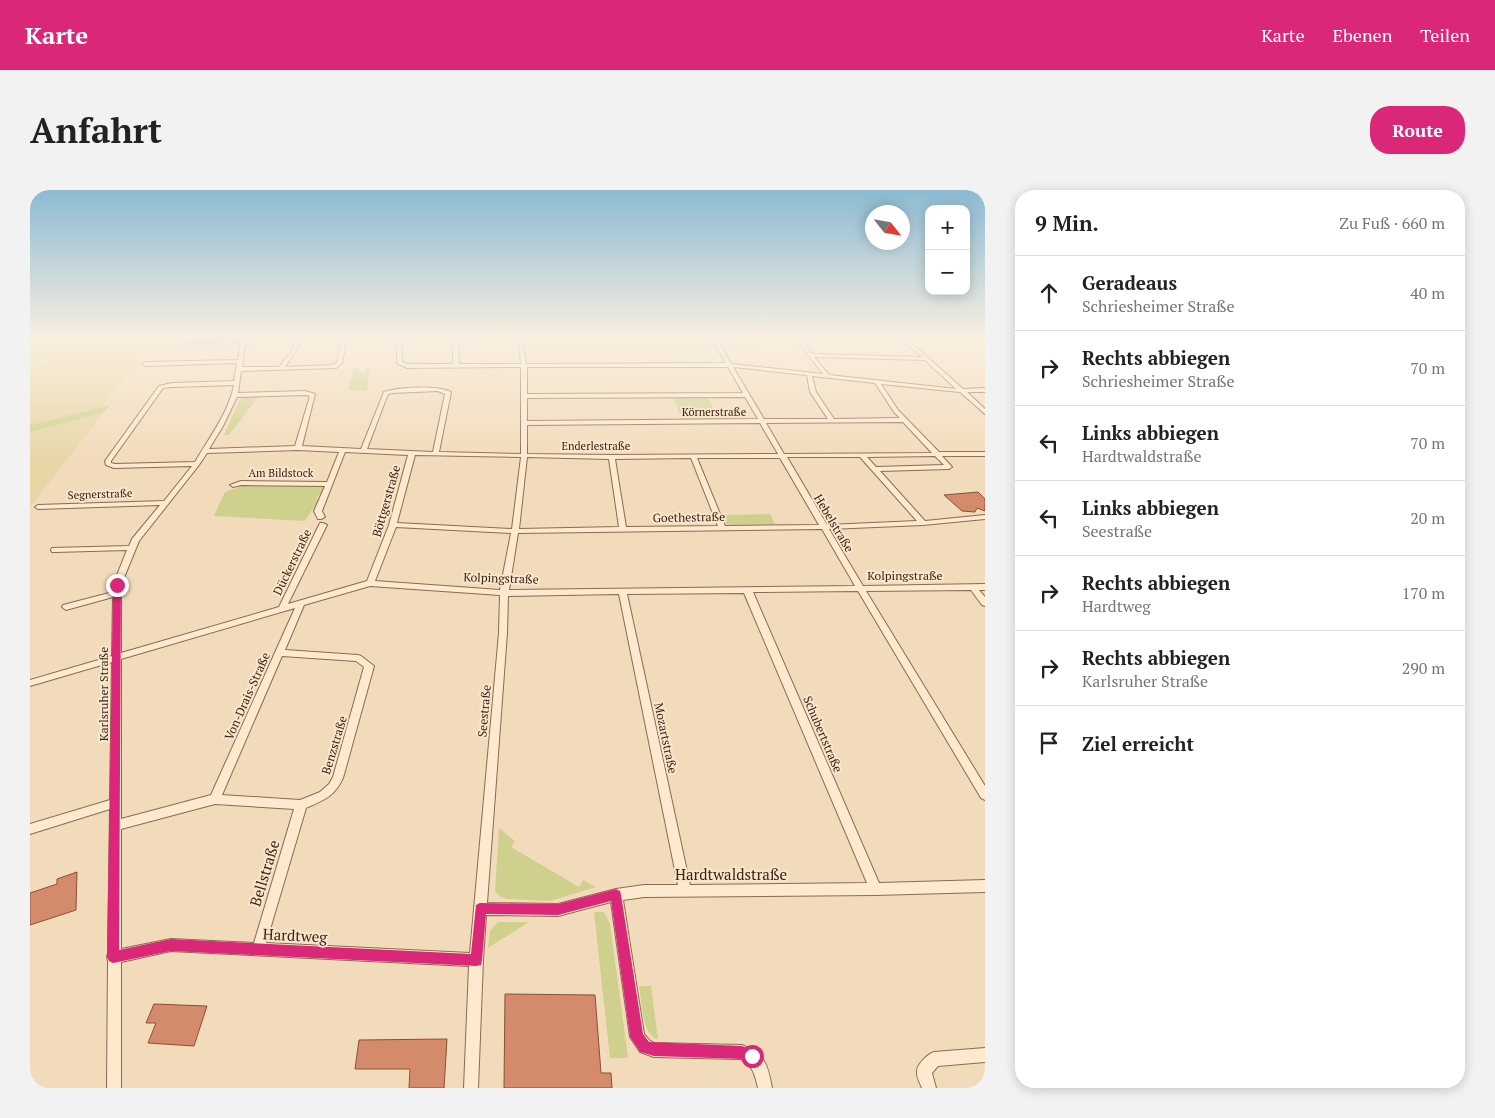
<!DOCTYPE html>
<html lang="de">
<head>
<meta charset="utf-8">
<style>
	body { margin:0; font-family:"PT Serif",serif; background:#f2f2f2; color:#222 }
	.controls { position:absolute; right:15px; top:15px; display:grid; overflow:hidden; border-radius:10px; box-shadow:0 2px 12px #0003 }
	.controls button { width:45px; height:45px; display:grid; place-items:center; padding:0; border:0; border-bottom:1px solid #e0e0e0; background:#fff; color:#222; font:25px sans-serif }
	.compass { position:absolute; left:835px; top:15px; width:45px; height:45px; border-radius:50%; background:#fff; box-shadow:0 2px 12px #0003; rotate:121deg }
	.stop { position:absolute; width:15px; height:15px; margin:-11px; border:4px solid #db2777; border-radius:50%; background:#fff }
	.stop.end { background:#db2777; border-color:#fff; box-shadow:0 1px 5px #0008 }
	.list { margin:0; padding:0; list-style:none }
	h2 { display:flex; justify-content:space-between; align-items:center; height:65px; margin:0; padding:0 20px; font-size:21px }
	h2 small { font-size:16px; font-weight:400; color:#767676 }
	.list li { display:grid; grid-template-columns:32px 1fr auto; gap:15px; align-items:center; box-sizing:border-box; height:75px; padding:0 20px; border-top:1px solid #e0e0e0 }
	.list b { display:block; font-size:19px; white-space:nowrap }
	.list p { margin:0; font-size:16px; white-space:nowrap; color:#767676 }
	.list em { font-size:16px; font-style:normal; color:#767676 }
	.icon { flex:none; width:28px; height:28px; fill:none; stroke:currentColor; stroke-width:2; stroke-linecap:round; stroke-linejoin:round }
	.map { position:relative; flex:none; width:955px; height:898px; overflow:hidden; border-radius:20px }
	header { display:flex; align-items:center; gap:30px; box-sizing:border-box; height:70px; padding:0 25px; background:#db2777; color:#fff }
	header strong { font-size:24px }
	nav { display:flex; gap:28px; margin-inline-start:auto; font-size:18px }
	.intro { display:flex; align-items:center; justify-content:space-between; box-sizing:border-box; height:120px; padding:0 30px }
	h1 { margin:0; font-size:35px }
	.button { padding:12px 22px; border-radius:20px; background:#db2777; color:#fff; font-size:18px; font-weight:700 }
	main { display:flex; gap:30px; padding:0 30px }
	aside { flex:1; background:#fff; border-radius:20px; box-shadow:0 2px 12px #0003 }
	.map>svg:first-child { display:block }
</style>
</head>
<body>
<header>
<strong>Karte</strong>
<nav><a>Karte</a><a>Ebenen</a><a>Teilen</a></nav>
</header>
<div class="intro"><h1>Anfahrt</h1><a class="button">Route</a></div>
<main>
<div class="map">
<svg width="955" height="898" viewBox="0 0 955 898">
	<rect width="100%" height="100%" fill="#f2dbba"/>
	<g fill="#e8d6a7">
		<polygon points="0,147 66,147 68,148 0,162"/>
		<polygon points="81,147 138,147 133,152 124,154 71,217 0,235 0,179 20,173 20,168 0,172 0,164"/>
		<polygon points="73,223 0,317 0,242"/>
	</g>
	<g fill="#d0d08e">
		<polygon points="324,178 330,178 329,182 336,182 336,178 340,178 337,200 318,200"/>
		<polygon points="218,206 229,206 199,245 194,245 210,209"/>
		<polygon points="643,207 678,207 687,227 683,227 684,230 652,230"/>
		<polygon points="80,215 73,223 0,242 0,235"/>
		<polygon points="215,295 295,295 291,305 288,305 287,309 289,309 275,331 184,326 195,302"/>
		<polygon points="740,324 745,334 701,335 695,333 692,325"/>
		<polygon points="469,638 485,651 481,657 549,697 553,690 566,697 520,711 476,709 469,706 465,701"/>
		<polygon points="564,722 574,722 580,734 598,868 580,868"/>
		<polygon points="468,732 499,732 458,758 460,741"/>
		<path d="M 609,796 L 621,796 L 628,849 C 612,847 612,810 609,796 Z"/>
	</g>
	<g fill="#d48b6c" stroke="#8b4e37">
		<polygon points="948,302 955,309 955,321 947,318 945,322 932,321 914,305"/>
		<polygon points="47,682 46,720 0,735 0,703 27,694 27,689"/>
		<polygon points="475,804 565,805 571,883 581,883 582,898 474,898"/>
		<polygon points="124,814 177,816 164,856 118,853 126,833 116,833"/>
		<polygon points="417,849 414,898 379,898 380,879 325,879 329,850"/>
	</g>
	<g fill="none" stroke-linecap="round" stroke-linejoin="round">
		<g stroke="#8a6a53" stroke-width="2">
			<g id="minor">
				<path d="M 212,147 L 216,147 L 212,177 L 249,177 L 261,162 L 268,147 L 273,147 L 265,162 L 255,177 L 303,175 L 307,172 L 313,147 L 317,147 L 312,173 L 306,178 L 211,181 L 208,203 L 275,201 L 285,204 L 272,256 L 331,259 L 354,202 C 368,197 408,195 421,202 L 409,262 L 491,264 L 491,177 L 377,178 L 367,173 L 367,147 L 371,147 L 372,172 L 378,174 L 423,174 L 423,147 L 441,147 L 427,148 L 429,174 L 491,174 L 488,147 L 492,147 L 496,174 L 696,173 L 681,147 L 686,147 L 701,174 L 793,184 L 764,147 L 769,147 L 782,164 L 892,167 L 870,147 L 875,147 L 933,199 L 955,198 L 955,202 L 937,202 L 955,219 L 955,224 L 930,202 L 851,194 L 868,220 L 909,262 L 955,262 L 955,266 L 912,266 L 922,277 L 919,279 L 850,281 L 895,331 L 955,325 L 955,329 L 893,335 L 799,339 L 833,396 L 955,394 L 955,400 L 949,400 L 955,407 L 955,416 L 952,415 L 941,400 L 836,401 L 955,596 L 955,610 L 951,608 L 828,401 L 723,402 L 849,693 L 955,690 L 955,702 L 845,705 L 614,707 L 593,710 L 614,844 L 620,851 L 624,853 L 712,855 C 735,864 738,875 742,898 L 728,898 C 725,885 723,876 711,869 L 624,867 L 610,862 L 600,847 L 581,712 L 528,726 L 456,725 L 453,770 L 448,898 L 434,898 L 439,776 L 141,761 L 91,772 L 91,898 L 77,898 L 78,771 L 77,767 L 78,763 L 80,619 L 0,644 L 0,634 L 80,610 L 82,472 L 0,496 L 0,490 L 82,466 L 83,407 L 36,420 L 32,417 L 33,415 L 83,402 L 83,395 L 97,360 L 25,362 L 22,362 L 21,360 L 22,358 L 99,356 L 102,349 L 130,315 L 8,319 L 5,317 L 8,315 L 134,311 L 162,276 L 84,278 L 76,275 L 75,271 L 129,196 L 142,193 L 204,191 L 207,173 L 115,176 L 112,174 L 115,172 L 208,170 L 211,152 L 160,153 L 158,152 L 160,151 L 211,150 ZM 784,167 L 895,170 L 926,199 L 799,185 ZM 497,177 L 698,177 L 713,203 L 497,204 ZM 703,177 L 777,185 L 780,202 L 798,229 L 734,229 ZM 782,186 L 845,193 L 864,222 L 870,228 L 804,229 L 786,202 ZM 204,195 C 199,222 179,248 165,272 L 85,274 L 81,273 L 81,271 L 133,198 L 142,197 ZM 408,201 L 415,204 L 403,262 L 337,259 L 358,204 L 363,203 ZM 275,205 L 280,206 L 265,256 L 179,259 L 193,236 L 207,207 ZM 715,207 L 728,229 L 497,231 L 497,208 ZM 873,232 L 902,263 L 754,264 L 736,233 ZM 730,233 L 748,264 L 582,265 L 497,264 L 497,235 ZM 268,260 L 309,262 L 297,292 L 211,291 L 200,295 L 203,297 L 211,295 L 295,296 L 284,321 L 288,329 L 291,329 L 295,327 L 292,321 L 315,262 L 378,265 L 359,335 L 337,391 L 258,414 L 297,335 L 293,333 L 290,333 L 249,417 L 91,463 L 91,395 L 109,351 L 169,275 L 177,263 ZM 385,265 L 491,267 L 482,339 L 367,333 ZM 905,266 L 914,275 L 846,277 L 837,267 ZM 497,267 L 579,269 L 589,337 L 489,339 ZM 757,267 L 830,267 L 887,331 L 797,335 ZM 661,268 L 688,336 L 596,337 L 585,269 ZM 667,268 L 750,268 L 789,335 L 695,336 ZM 366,337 L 481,343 L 470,400 L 345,391 ZM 792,339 L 825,396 L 479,400 L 488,343 ZM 340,396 L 470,405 L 469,443 L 440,763 L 236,753 L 276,618 C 294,610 304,607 313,588 L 344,476 L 331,466 L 328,465 L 255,460 L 274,415 ZM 714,403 L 837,693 L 660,695 L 597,404 ZM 589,404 L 648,695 L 614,695 L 586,699 L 528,714 L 457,713 L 477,443 L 478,406 ZM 265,418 L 181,605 L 91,629 L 91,469 ZM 252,466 L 326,471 L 334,477 L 303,587 L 299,594 L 290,602 L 270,610 L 192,605 ZM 185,614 L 264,619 L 224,753 L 141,749 L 91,759 L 91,639 Z"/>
				<path d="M 955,858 L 955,872 L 908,876 L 902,883 L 906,898 L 892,898 C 890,893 886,886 887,881 C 887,874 898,864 904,862 Z"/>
			</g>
		</g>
		<use href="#minor" fill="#fce9ce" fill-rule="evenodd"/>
	</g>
	<linearGradient id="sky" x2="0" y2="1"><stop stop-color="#8bbad3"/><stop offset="0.54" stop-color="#f9efe0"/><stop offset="1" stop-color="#f9efe0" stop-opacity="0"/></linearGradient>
	<rect width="955" height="273" fill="url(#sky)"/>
	<polygon fill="#db2777" points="87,393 91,395 89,760 141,749 441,764 446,715 450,713 528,714 586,699 590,701 591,705 613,844 619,852 712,856 727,862 729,866 727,871 722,873 712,869 624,866 610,862 600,847 581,711 528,725 456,724 452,770 451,775 446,776 141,761 83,773 79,771 77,767 83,395"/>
	<g text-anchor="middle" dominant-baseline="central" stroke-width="4" stroke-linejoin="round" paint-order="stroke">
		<g font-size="11" fill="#37241a" stroke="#f9e6ca">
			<text x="684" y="222">Körnerstraße</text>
			<text x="566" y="256">Enderlestraße</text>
			<text x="251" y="283">Am Bildstock</text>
			<text transform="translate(70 304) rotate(-2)">Segnerstraße</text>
		</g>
		<g font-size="12" fill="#37241a" stroke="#f9e6ca">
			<text transform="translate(356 311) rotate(-74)">Böttgerstraße</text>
			<text transform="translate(659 327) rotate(-1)">Goethestraße</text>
			<text transform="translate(804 333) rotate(59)">Hebelstraße</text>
			<text transform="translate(262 372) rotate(-64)">Dückerstraße</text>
			<text x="875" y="385">Kolpingstraße</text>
			<text transform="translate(471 388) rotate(2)">Kolpingstraße</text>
			<text transform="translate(73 504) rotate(-90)">Karlsruher Straße</text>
			<text transform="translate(217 506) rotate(-66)">Von-Drais-Straße</text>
			<text transform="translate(454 521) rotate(-85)">Seestraße</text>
			<text transform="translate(793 544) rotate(67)">Schubertstraße</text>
			<text transform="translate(636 548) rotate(78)">Mozartstraße</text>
			<text transform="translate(304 555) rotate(-73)">Benzstraße</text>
		</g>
		<g font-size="15" fill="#37241a" stroke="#f9e6ca">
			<text transform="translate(234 683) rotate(-73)">Bellstraße</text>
			<text x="701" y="684">Hardtwaldstraße</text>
			<text transform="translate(265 745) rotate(3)">Hardtweg</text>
		</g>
	</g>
</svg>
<div class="controls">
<button>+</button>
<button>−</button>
</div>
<svg class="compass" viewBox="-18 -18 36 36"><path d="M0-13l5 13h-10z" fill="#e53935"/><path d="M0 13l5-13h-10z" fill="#767676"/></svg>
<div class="stop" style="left:722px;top:866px"></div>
<div class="stop end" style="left:87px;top:395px"></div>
</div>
<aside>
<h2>9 Min.<small>Zu Fuß · 660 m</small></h2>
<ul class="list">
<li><svg class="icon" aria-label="ahead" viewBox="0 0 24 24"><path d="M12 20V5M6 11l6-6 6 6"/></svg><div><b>Geradeaus</b><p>Schriesheimer Straße</p></div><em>40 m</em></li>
<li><svg class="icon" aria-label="right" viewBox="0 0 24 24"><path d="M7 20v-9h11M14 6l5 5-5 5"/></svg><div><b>Rechts abbiegen</b><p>Schriesheimer Straße</p></div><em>70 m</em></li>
<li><svg class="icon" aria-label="left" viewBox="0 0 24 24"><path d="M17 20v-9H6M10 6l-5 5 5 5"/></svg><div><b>Links abbiegen</b><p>Hardtwaldstraße</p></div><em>70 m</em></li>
<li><svg class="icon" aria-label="left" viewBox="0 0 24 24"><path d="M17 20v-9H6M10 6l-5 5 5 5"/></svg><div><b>Links abbiegen</b><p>Seestraße</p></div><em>20 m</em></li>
<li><svg class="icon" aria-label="right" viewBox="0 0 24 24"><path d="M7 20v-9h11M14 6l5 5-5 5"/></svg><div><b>Rechts abbiegen</b><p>Hardtweg</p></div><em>170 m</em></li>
<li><svg class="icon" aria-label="right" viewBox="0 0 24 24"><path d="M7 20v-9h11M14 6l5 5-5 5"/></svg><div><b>Rechts abbiegen</b><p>Karlsruher Straße</p></div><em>290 m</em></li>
<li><svg class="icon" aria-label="arrive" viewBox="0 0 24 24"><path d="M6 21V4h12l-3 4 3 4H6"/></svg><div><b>Ziel erreicht</b></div></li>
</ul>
</aside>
</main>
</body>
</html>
